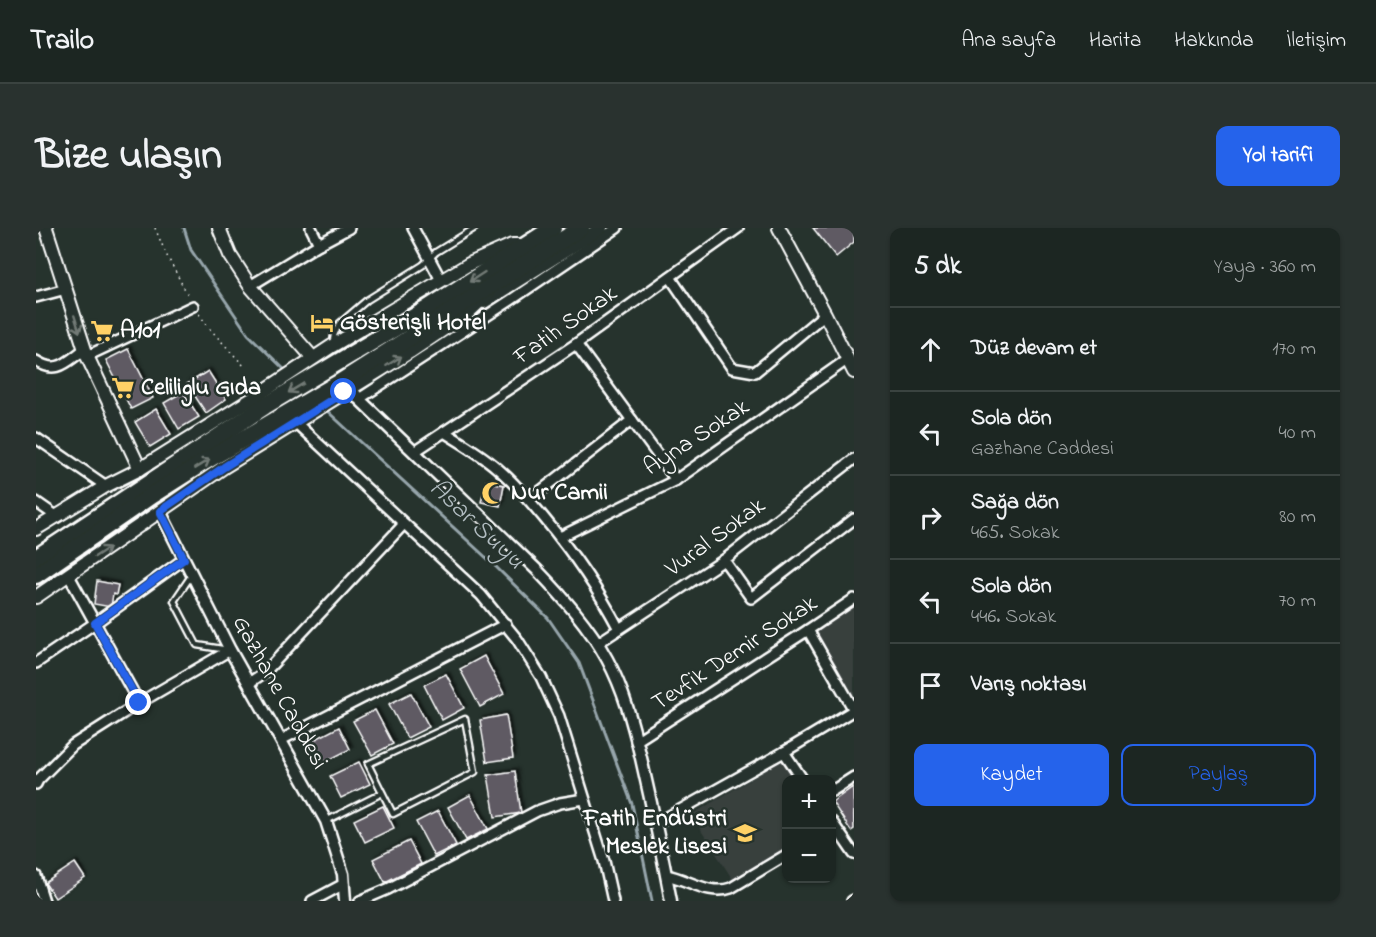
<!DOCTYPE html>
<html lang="tr">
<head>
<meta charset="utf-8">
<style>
	body { margin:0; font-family:"Indie Flower",sans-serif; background:#29322f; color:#f1f3f6 }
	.controls { position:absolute; right:18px; bottom:18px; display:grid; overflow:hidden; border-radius:12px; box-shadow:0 2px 4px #0004 }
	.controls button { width:54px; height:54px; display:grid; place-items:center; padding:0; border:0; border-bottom:2px solid #3a4340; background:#1c2622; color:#f1f3f6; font:30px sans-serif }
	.stop { position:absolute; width:18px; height:18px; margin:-14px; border:4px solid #2563eb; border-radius:50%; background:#fff }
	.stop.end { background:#2563eb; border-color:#fff; box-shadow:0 2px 6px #0008 }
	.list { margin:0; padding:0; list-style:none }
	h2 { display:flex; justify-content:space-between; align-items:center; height:78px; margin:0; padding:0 24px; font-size:26px }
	h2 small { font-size:20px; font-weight:400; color:#a0a5a5 }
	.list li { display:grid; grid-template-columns:39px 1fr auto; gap:18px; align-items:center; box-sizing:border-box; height:84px; padding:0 24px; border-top:2px solid #3a4340 }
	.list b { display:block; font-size:22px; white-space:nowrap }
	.list p { margin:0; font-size:20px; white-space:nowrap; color:#a0a5a5 }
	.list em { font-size:20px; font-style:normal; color:#a0a5a5 }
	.actions { display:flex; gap:12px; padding:18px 24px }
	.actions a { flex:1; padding:14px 0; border:2px solid #2563eb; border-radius:12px; text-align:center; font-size:21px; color:#2563eb }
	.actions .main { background:#2563eb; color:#fff }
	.icon { flex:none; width:33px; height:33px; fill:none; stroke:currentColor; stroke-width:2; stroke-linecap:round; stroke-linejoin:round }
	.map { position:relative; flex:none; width:818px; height:673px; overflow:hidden; border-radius:12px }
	header { display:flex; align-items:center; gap:36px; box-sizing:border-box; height:84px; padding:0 30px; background:#1c2622; border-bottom:2px solid #3a4340 }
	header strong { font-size:28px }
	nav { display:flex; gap:33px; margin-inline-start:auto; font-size:21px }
	.intro { display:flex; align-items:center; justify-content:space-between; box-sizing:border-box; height:144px; padding:0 36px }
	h1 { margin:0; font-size:42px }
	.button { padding:15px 27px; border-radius:12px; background:#2563eb; color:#fff; font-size:21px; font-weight:700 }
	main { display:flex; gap:36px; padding:0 36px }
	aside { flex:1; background:#1c2622; border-radius:12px; box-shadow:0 2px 4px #0004 }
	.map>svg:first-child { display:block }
</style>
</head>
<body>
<header>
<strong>Trailo</strong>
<nav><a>Ana sayfa</a><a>Harita</a><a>Hakkında</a><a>İletişim</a></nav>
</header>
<div class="intro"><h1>Bize ulaşın</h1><a class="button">Yol tarifi</a></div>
<main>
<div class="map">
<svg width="818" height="673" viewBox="0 0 818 673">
	<defs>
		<filter id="shadow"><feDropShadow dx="2.5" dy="-2.5" stdDeviation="1.5" flood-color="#0009"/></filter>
	</defs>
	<rect width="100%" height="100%" fill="#26332d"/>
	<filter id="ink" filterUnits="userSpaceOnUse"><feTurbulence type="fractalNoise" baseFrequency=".0167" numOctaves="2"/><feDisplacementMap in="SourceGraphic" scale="12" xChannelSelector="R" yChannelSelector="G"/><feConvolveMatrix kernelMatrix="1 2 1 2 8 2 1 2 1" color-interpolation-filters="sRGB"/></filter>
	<g filter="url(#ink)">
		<g fill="#373f3e">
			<polygon points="818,378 818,471 780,403"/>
			<polygon points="747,532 760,551 750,552 750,624 699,655 655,587"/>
		</g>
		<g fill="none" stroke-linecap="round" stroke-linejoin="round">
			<g stroke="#97a6ac" stroke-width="3">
				<polyline points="148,0 155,22 212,106 252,145"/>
				<polyline points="289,181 456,335 512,390 543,435 596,576 616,673"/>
			</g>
		</g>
		<g fill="#5f5a64" stroke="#fff" stroke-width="1.5" filter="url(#shadow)">
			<polygon points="777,0 818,0 818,14 800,29"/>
			<polygon points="92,121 117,170 95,181 70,132"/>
			<polygon points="172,143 190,171 170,185 151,156"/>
			<polygon points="147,164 163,189 143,201 128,175"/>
			<polygon points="120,181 135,206 114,219 99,194"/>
			<polygon points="450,253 468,257 464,278 445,274"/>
			<polygon points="61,353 82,357 80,367 77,366 75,379 58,376"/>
			<polygon points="448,428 468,466 444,479 424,441"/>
			<polygon points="410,446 428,480 406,492 388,457"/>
			<polygon points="375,465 393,499 371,510 353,476"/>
			<polygon points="339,482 357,516 336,527 317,493"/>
			<polygon points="470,487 477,530 451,534 444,492"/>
			<polygon points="303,499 314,521 285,536 274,514"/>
			<polygon points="323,534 334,556 305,570 294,548"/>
			<polygon points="479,543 485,585 459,589 452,547"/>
			<polygon points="817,559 818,601 815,603 796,574"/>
			<polygon points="434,567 452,601 430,612 412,579"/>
			<polygon points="347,578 358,600 329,614 318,592"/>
			<polygon points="402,583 420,617 398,628 380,594"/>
			<polygon points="373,613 385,636 349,654 337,631"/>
			<polygon points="39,635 49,650 19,670 9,655"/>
		</g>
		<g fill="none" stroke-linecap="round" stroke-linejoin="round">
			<g stroke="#fff" stroke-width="9">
				<g id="service">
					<polyline points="297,114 298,107 303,96 331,72 387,37 400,24 439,0"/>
					<polyline points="155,348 138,373 161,417 192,422"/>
					<polygon points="429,491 439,544 357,586 332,536"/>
					<polyline points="290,593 346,565"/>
				</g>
			</g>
			<g stroke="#fff" stroke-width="14">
				<g id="minor">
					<polyline points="275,0 283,16"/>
					<polyline points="377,0 405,52"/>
					<polyline points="634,49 696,140 719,144 789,86"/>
					<polyline points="214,58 283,16 313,0"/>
					<polyline points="0,69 30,61"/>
					<polyline points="540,116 640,252"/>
					<polyline points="51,128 157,78"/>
					<path d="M 0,133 C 22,147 30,134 49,121"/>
					<polyline points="323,171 475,72 581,0"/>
					<polyline points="259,194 445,367 481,411 505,449 523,488 568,633 577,673"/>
					<path d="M 408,204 C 426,215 445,226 461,240 C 479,255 494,273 508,290 C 537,325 562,361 583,401"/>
					<polyline points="0,210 70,258"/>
					<polyline points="378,224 540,116 702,0"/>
					<polyline points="493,272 596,192"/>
					<polyline points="0,274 20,288"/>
					<polyline points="524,309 640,252 812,131"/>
					<polyline points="688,332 715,370 818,291"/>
					<polyline points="32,346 103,475"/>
					<polyline points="562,415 688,332 818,231"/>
					<polyline points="0,435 59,395 148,331"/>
					<polyline points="213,455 229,444 368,296"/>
					<polyline points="245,512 470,396"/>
					<polyline points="600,513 772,402 818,371"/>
					<polyline points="748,524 767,552"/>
					<polyline points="0,556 2,552 37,517 103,475 194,422"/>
					<polyline points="796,563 818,549"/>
					<polyline points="796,594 818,626"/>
					<polyline points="619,596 748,524 818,482 772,402"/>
					<path d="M 630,647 C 652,651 673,668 695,660 L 750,627"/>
					<polyline points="0,648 8,673"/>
					<polyline points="276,673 308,656"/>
					<polyline points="324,673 352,661 501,583 524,575 548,571"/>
					<polyline points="816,673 818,672"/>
				</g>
			</g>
			<g stroke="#fff" stroke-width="15">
				<g id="tertiary">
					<path d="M 315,160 L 323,171 L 501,342 C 527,369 553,398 571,431 C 588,462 597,497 605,530 C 616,578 626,625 635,673"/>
					<polyline points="124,283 194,422 290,593 307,646 309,673"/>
				</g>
			</g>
			<g stroke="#fff" stroke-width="16">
				<g id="secondary">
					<polyline points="10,0 51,128 104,241"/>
					<polyline points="183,0 194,27 214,58 277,130"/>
					<polyline points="743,0 789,86 818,144"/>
					<polyline points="448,74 565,0"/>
					<polyline points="0,301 70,258 104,241 219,169 296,118 433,36 476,17 490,17"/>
					<polyline points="0,369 188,239 374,124 432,85 452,66"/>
				</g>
			</g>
			<g stroke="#fff" stroke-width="21">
				<g id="motorway">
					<polyline points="0,330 229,178 391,81 517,0"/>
					<polyline points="0,347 116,267 168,234 303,155 545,0"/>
				</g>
			</g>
			<g stroke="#fff" stroke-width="1.5" stroke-dasharray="1.5 4.5" stroke-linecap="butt">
				<polyline points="119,0 130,26 153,69"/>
				<polyline points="163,86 174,101 209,139"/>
			</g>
			<use href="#service" stroke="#26332d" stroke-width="4.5"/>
			<use href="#minor" stroke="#26332d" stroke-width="9"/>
			<use href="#tertiary" stroke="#26332d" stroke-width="10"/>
			<use href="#secondary" stroke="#26332d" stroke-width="12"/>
			<use href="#motorway" stroke="#26332d" stroke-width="16"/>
		</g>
		<defs><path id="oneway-shaft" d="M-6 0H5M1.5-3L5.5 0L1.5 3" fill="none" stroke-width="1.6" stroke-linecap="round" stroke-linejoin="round" transform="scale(1.5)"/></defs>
		<g stroke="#727a76">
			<use href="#oneway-shaft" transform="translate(441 49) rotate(147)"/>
			<use href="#oneway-shaft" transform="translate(41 96) rotate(72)"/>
			<use href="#oneway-shaft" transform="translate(358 133) rotate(-32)"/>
			<use href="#oneway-shaft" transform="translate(260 160) rotate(149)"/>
			<use href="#oneway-shaft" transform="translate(166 236) rotate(-31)"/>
			<use href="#oneway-shaft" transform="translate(66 324) rotate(-33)"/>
		</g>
	</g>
	<g fill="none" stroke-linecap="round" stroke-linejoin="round" filter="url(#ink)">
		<polyline stroke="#2563eb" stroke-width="8" points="103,475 59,395 148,331 124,283 188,239 308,164"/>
	</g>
	<defs>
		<g id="hotel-bare" transform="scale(1.8)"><path d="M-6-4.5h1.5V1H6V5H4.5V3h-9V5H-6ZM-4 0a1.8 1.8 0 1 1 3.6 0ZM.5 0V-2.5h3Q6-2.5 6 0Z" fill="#ffd166" stroke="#26332d" stroke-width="2.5" paint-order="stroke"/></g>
		<g id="supermarket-bare" transform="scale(1.8)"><path d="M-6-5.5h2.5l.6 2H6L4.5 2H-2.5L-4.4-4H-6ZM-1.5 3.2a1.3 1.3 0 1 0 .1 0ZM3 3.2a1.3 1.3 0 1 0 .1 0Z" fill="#ffd166" stroke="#26332d" stroke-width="2.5" paint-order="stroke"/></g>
		<g id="mosque-bare" transform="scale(1.8)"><path d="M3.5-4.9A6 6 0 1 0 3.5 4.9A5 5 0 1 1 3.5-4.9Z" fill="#ffd166" stroke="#26332d" stroke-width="2.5" paint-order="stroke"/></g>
		<g id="school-bare" transform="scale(1.8)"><path d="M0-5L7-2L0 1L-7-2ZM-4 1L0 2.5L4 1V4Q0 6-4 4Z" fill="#ffd166" stroke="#26332d" stroke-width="2.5" paint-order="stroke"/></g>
	</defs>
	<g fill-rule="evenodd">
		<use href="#hotel-bare" x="286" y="95"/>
		<use href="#supermarket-bare" x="66" y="103"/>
		<use href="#supermarket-bare" x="87" y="160"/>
		<use href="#mosque-bare" x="457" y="265"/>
		<use href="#school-bare" x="709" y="605"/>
	</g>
	<g text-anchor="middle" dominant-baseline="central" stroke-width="5" stroke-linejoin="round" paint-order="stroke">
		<g font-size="24" font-weight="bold" fill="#fff" stroke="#26332d" text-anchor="start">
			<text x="304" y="95">Gösterişli Hotel</text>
			<text x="84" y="103">A101</text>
			<text x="105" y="160">Celiliglu Gıda</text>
			<text x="475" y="265">Nur Camii</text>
			<text x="691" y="591" text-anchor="end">Fatih Endüstri<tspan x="691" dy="28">Meslek Lisesi</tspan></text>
		</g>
		<g font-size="24" fill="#fff" stroke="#26332d">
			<text transform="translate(530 98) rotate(-35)">Fatih Sokak</text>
			<text transform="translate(661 210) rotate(-33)">Ayna Sokak</text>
			<text transform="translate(680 310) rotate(-36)">Vural Sokak</text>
			<text transform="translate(699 426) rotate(-33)">Tevfik Demir Sokak</text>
			<text transform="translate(243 465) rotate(61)">Gazhane Caddesi</text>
		</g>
		<g font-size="26" font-style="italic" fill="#b1bcc1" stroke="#26332d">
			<text transform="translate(440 297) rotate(43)">Asar Suyu</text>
		</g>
	</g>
</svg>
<div class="controls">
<button>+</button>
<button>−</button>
</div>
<div class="stop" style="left:308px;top:164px"></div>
<div class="stop end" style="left:103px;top:475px"></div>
</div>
<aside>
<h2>5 dk<small>Yaya · 360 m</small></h2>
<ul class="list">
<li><svg class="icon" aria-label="ahead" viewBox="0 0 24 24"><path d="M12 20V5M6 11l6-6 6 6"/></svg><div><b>Düz devam et</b></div><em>170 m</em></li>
<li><svg class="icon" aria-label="left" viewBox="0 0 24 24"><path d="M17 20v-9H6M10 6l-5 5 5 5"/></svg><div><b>Sola dön</b><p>Gazhane Caddesi</p></div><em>40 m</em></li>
<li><svg class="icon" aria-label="right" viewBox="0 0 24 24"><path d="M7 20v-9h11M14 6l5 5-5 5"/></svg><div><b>Sağa dön</b><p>465. Sokak</p></div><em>80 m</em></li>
<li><svg class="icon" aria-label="left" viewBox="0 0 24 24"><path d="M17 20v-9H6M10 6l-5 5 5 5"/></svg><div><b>Sola dön</b><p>446. Sokak</p></div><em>70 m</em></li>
<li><svg class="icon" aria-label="arrive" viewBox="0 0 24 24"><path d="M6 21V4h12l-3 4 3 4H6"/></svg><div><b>Varış noktası</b></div></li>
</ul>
<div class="actions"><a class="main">Kaydet</a><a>Paylaş</a></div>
</aside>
</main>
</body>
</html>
